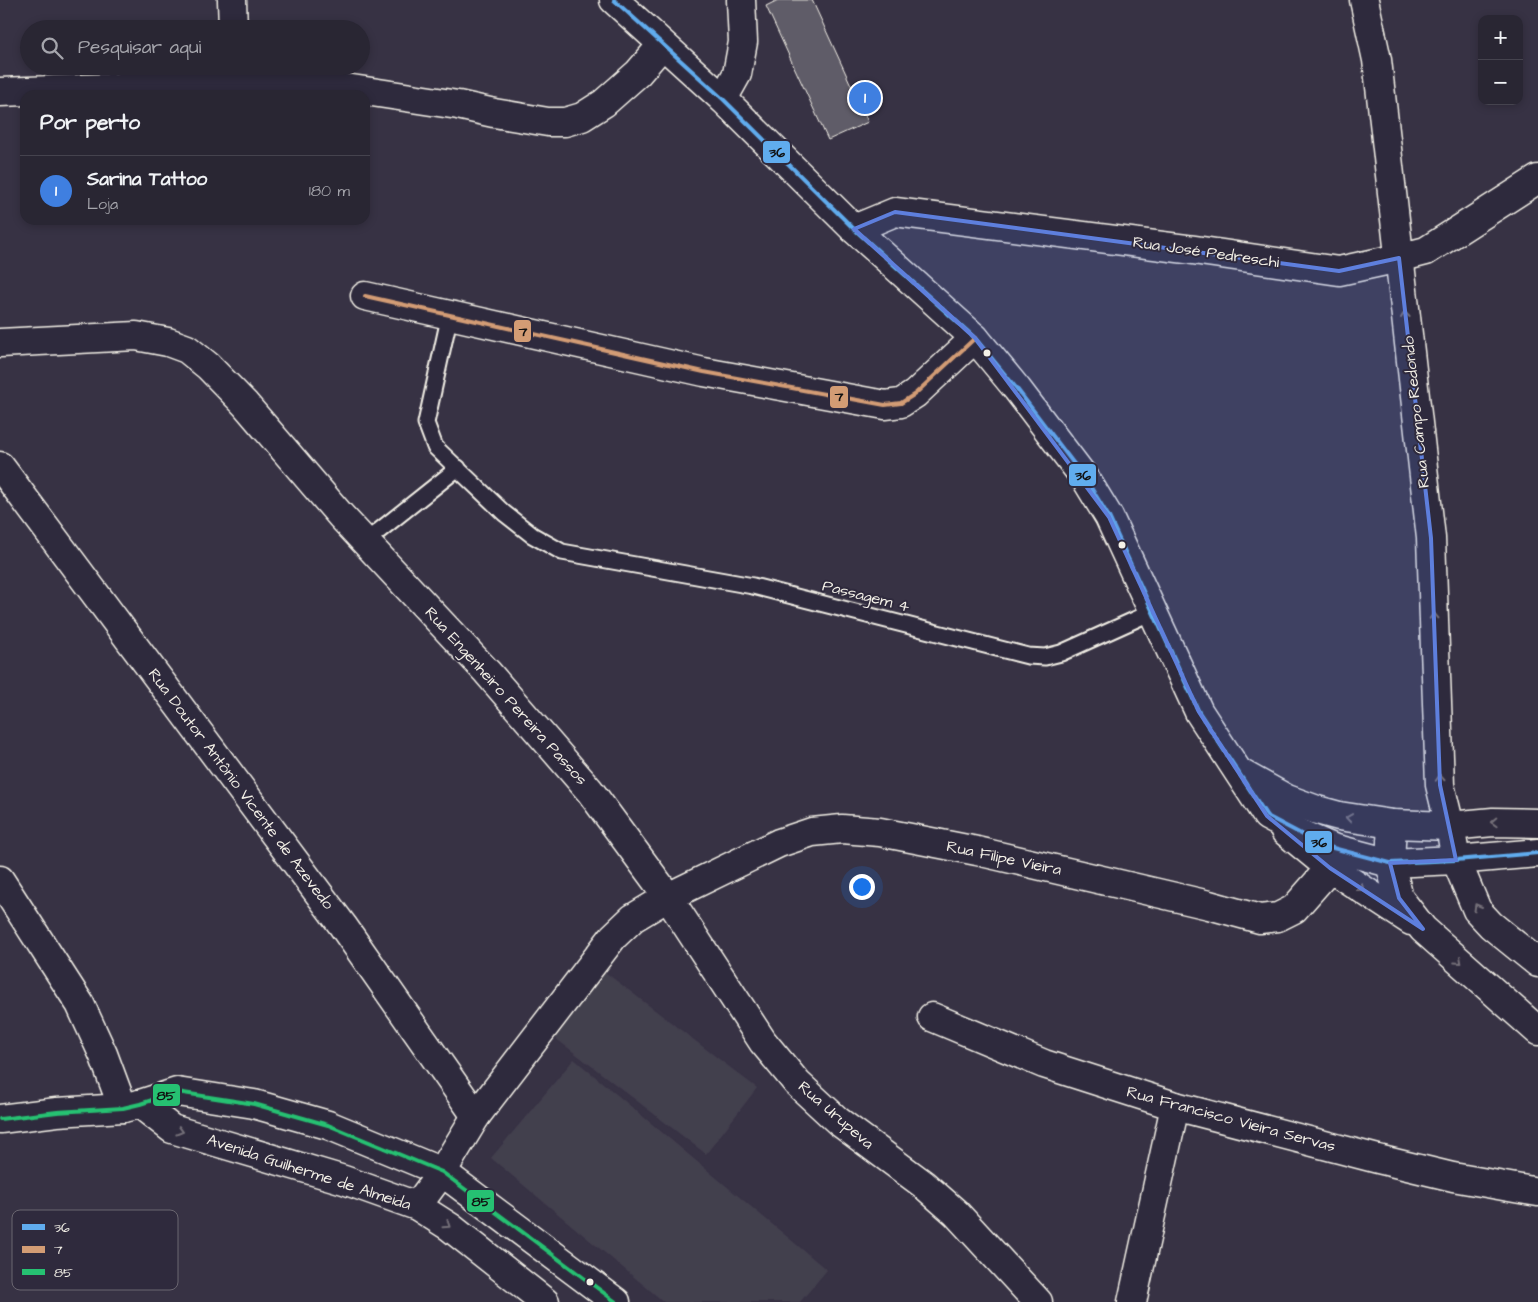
<!DOCTYPE html>
<html lang="pt">
<head>
<meta charset="utf-8">
<style>
	body { margin:0; font-family:"Architects Daughter",sans-serif; background:#35323f; color:#f1f3f6 }
	.controls { position:absolute; right:15px; top:15px; display:grid; overflow:hidden; border-radius:10px; box-shadow:0 2px 8px #0003 }
	.controls button { width:45px; height:45px; display:grid; place-items:center; padding:0; border:0; border-bottom:1px solid #45434e; background:#292633; color:#f1f3f6; font:25px sans-serif }
	.you { position:absolute; left:861px; top:886px; width:18px; height:18px; margin:-12px; border:4px solid #fff; border-radius:50%; background:#1a73e8; box-shadow:0 0 0 8px #1a73e833 }
	.badge { display:grid; place-items:center; width:32px; height:32px; border-radius:50%; background:#ff9aa2; color:#fff; font-size:16px; font-weight:700 }
	.pin { position:absolute; translate:-50% -50%; border:2px solid #fff; box-shadow:0 1px 5px #0006 }
	.list { margin:0; padding:0; list-style:none }
	h2 { display:flex; justify-content:space-between; align-items:center; height:65px; margin:0; padding:0 20px; font-size:21px }
	h2 small { font-size:16px; font-weight:400; color:#a5a5ac }
	.list li { display:grid; grid-template-columns:32px 1fr auto; gap:15px; align-items:center; box-sizing:border-box; height:70px; padding:0 20px; border-top:1px solid #45434e }
	.list b { display:block; font-size:19px; white-space:nowrap }
	.list p { margin:0; font-size:16px; white-space:nowrap; color:#a5a5ac }
	.list em { font-size:16px; font-style:normal; color:#a5a5ac }
	.icon { flex:none; width:28px; height:28px; fill:none; stroke:currentColor; stroke-width:2; stroke-linecap:round; stroke-linejoin:round }
	.map { position:relative; flex:none; width:1538px; height:1302px; overflow:hidden }
	.search { position:absolute; background:#292633; box-shadow:0 2px 8px #0003; left:20px; top:20px; width:350px; height:55px; display:flex; align-items:center; gap:12px; box-sizing:border-box; padding:0 18px; border-radius:28px; color:#a5a5ac; font-size:19px }
	.panel { position:absolute; background:#292633; box-shadow:0 2px 8px #0003; left:20px; top:90px; width:350px; height:135px; border-radius:15px }
	.map>svg:first-child { display:block }
</style>
</head>
<body>
<div class="map">
<svg width="1538" height="1302" viewBox="0 0 1538 1302">
	<rect width="100%" height="100%" fill="#373244"/>
	<filter id="ink" filterUnits="userSpaceOnUse"><feTurbulence type="fractalNoise" baseFrequency=".02" numOctaves="2"/><feDisplacementMap in="SourceGraphic" scale="10" xChannelSelector="R" yChannelSelector="G"/><feConvolveMatrix kernelMatrix="1 2 1 2 8 2 1 2 1" color-interpolation-filters="sRGB"/></filter>
	<g filter="url(#ink)">
		<g fill="#433f4e">
			<polygon points="597,966 757,1088 706,1154 546,1031"/>
			<polygon points="574,1059 827,1270 800,1302 664,1302 491,1158"/>
		</g>
		<polygon fill="#5f5c67" stroke="#f4f1e8" points="778,0 812,0 868,122 828,140 766,6"/>
		<g fill="none" stroke-linecap="round" stroke-linejoin="round">
			<g stroke="#f4f1e8" stroke-width="19">
				<g id="service">
					<polyline points="450,314 426,423 435,447 504,513 532,535 562,552 753,586 1028,656 1045,657 1061,653 1152,612"/>
					<polyline points="365,542 458,468"/>
				</g>
			</g>
			<g stroke="#f4f1e8" stroke-width="31">
				<g id="minor">
					<polyline points="232,0 233,29"/>
					<polyline points="1364,0 1377,60 1431,538 1440,785 1450,826"/>
					<polyline points="0,92 108,88 232,78 279,78 458,105 494,113 548,122 565,122 582,117 604,103 638,73 662,45"/>
					<polyline points="365,296 704,372 885,405 901,403 915,394 975,338"/>
					<polyline points="0,343 136,336 168,342 187,349 208,366 245,404 341,516 487,672 590,791 668,897 763,1042 797,1083 838,1121 923,1184 956,1213 1038,1302"/>
					<polyline points="0,466 343,926 476,1116"/>
					<polyline points="0,880 80,1004 103,1054 123,1108"/>
					<polyline points="932,1017 1044,1064 1175,1106 1378,1159 1453,1177 1538,1192"/>
					<polyline points="140,1104 172,1129 344,1180 417,1206 450,1227 545,1302"/>
					<polyline points="0,1119 57,1112 123,1108 140,1104 177,1092 254,1104 328,1125 442,1172 616,1302"/>
					<polyline points="417,1206 442,1172 476,1116 613,937 633,918 668,897 779,843 812,832 842,829 880,832 977,851 1209,905 1260,919 1278,917 1294,909 1330,868"/>
					<polyline points="1132,1302 1175,1106"/>
				</g>
			</g>
			<g stroke="#f4f1e8" stroke-width="31">
				<g id="tertiary">
					<polyline points="723,99 737,74 743,42 741,0"/>
					<polyline points="854,229 895,212 1194,250 1339,271 1399,258 1426,251 1538,179"/>
				</g>
			</g>
			<g stroke="#f4f1e8" stroke-width="31">
				<g id="secondary">
					<polyline points="1392,824 1390,863 1399,898 1423,929 1538,1031"/>
					<polyline points="1450,826 1456,860 1477,910 1491,925 1538,963"/>
					<polyline points="1285,831 1330,868 1411,921"/>
				</g>
			</g>
			<g stroke="#f4f1e8" stroke-width="31">
				<g id="primary">
					<polyline points="614,0 723,99 854,229 975,338 1017,389 1087,481 1109,517 1199,712 1267,816 1303,835 1333,848 1390,863 1456,860 1538,853"/>
					<polyline points="1242,774 1287,799 1317,810 1339,816 1392,824 1450,826 1493,822 1538,823"/>
				</g>
			</g>
			<use href="#service" stroke="#2f2a3d" stroke-width="15"/>
			<use href="#minor" stroke="#2f2a3d" stroke-width="28"/>
			<use href="#tertiary" stroke="#2f2a3d" stroke-width="28"/>
			<use href="#secondary" stroke="#2f2a3d" stroke-width="28"/>
			<use href="#primary" stroke="#2f2a3d" stroke-width="28"/>
			<g stroke="#2f2a3d" stroke-width="8">
				<polyline id="bus-1" points="614,0 723,99 854,229 975,338 1017,389 1087,481 1109,517 1199,712 1267,816 1303,835 1333,848 1390,863 1456,860 1538,853"/>
			</g>
			<g stroke="#2f2a3d" stroke-width="8">
				<polyline id="bus-2" points="365,296 704,372 885,405 901,403 915,394 975,338"/>
			</g>
			<g stroke="#2f2a3d" stroke-width="8">
				<polyline id="bus-3" points="0,1119 57,1112 123,1108 140,1104 177,1092 254,1104 328,1125 442,1172 616,1302"/>
			</g>
			<use href="#bus-1" stroke="#60acee" stroke-width="4"/>
			<use href="#bus-2" stroke="#d39c74" stroke-width="4"/>
			<use href="#bus-3" stroke="#26c172" stroke-width="4"/>
		</g>
		<defs><path id="oneway-chevron" d="M-2-3.5L2.5 0L-2 3.5" fill="none" stroke-width="1.6" stroke-linecap="round" stroke-linejoin="round" transform="scale(1.25)"/></defs>
		<g stroke="#747079">
			<use href="#oneway-chevron" transform="translate(1405 315) rotate(-96)"/>
			<use href="#oneway-chevron" transform="translate(1434 616) rotate(-92)"/>
			<use href="#oneway-chevron" transform="translate(1440 778) rotate(-93)"/>
			<use href="#oneway-chevron" transform="translate(1349 818) rotate(-172)"/>
			<use href="#oneway-chevron" transform="translate(1494 822) rotate(178)"/>
			<use href="#oneway-chevron" transform="translate(1361 888) rotate(36)"/>
			<use href="#oneway-chevron" transform="translate(1477 907) rotate(-120)"/>
			<use href="#oneway-chevron" transform="translate(1459 961) rotate(42)"/>
			<use href="#oneway-chevron" transform="translate(180 1131) rotate(16)"/>
			<use href="#oneway-chevron" transform="translate(447 1225) rotate(34)"/>
		</g>
	</g>
	<path fill="#5e7fdd" fill-opacity="0.2" stroke="#5e7fdd" stroke-width="4" stroke-linejoin="round" d="M 895,212 L 1339,271 L 1399,258 L 1431,538 L 1440,785 L 1456,860 L 1390,863 L 1399,898 L 1423,929 L 1330,868 L 1267,816 L 1199,712 L 1109,517 L 975,338 L 854,229 Z"/>
	<g fill="#f4f1e8" stroke="#2f2a3d" stroke-width="2">
		<circle cx="987" cy="353" r="4.5"/>
		<circle cx="1122" cy="545" r="4.5"/>
		<circle cx="590" cy="1282" r="4.5"/>
	</g>
	<g text-anchor="middle" dominant-baseline="central" stroke-width="4" stroke-linejoin="round" paint-order="stroke">
		<g font-size="16" fill="#f4f1e8" stroke="#2f2a3d">
			<text transform="translate(1206 252) rotate(8)">Rua José Pedreschi</text>
			<text transform="translate(1416 412) rotate(-96)">Rua Campo Redondo</text>
			<text transform="translate(866 596) rotate(14)">Passagem 4</text>
			<text transform="translate(506 696) rotate(48)">Rua Engenheiro Pereira Passos</text>
			<text transform="translate(241 789) rotate(53)">Rua Doutor Antônio Vicente de Azevedo</text>
			<text transform="translate(1004 858) rotate(12)">Rua Filipe Vieira</text>
			<text transform="translate(836 1115) rotate(41)">Rua Urupeva</text>
			<text transform="translate(1231 1119) rotate(15)">Rua Francisco Vieira Servas</text>
			<text transform="translate(309 1172) rotate(18)">Avenida Guilherme de Almeida</text>
		</g>
	</g>
	<rect x="12" y="1210" width="166" height="80" rx="8" fill="#2f2a3d" stroke="#6a6670" stroke-width="1"/>
	<rect x="22" y="1224" width="23" height="6" fill="#60acee"/>
	<rect x="22" y="1246" width="23" height="7" fill="#d39c74"/>
	<rect x="22" y="1269" width="23" height="6" fill="#26c172"/>
	<g font-size="14" fill="#f4f1e8">
		<text x="54" y="1232">36</text>
		<text x="54" y="1254">7</text>
		<text x="54" y="1277">85</text>
	</g>
	<g stroke="#2f2a3d" stroke-width="2">
		<rect x="762" y="140" width="29" height="24" rx="5" fill="#60acee"/>
		<rect x="513" y="319" width="19" height="24" rx="5" fill="#d39c74"/>
		<rect x="829" y="385" width="20" height="24" rx="5" fill="#d39c74"/>
		<rect x="1068" y="463" width="29" height="24" rx="5" fill="#60acee"/>
		<rect x="1304" y="830" width="29" height="24" rx="5" fill="#60acee"/>
		<rect x="152" y="1083" width="29" height="24" rx="5" fill="#26c172"/>
		<rect x="466" y="1189" width="29" height="24" rx="5" fill="#26c172"/>
	</g>
	<g font-size="14" text-anchor="middle" font-weight="bold" fill="#111">
		<text x="777" y="157">36</text>
		<text x="523" y="336">7</text>
		<text x="839" y="401">7</text>
		<text x="1083" y="480">36</text>
		<text x="1319" y="847">36</text>
		<text x="166" y="1100">85</text>
		<text x="481" y="1206">85</text>
	</g>
</svg>
<div class="controls">
<button>+</button>
<button>−</button>
</div>
<div class="you"></div>
<div class="pin badge" style="left:865px;top:98px;background:#3f7fe0">1</div>
<div class="search"><svg class="icon" aria-label="search" viewBox="0 0 24 24"><circle cx="10" cy="10" r="6"/><path d="M15 15l6 6"/></svg>Pesquisar aqui</div>
<section class="panel">
<h2>Por perto<small></small></h2>
<ul class="list">
<li><span class="badge" style="background:#3f7fe0">1</span><div><b>Sarina Tattoo</b><p>Loja</p></div><em>180 m</em></li>
</ul>
</section>
</div>
</body>
</html>
